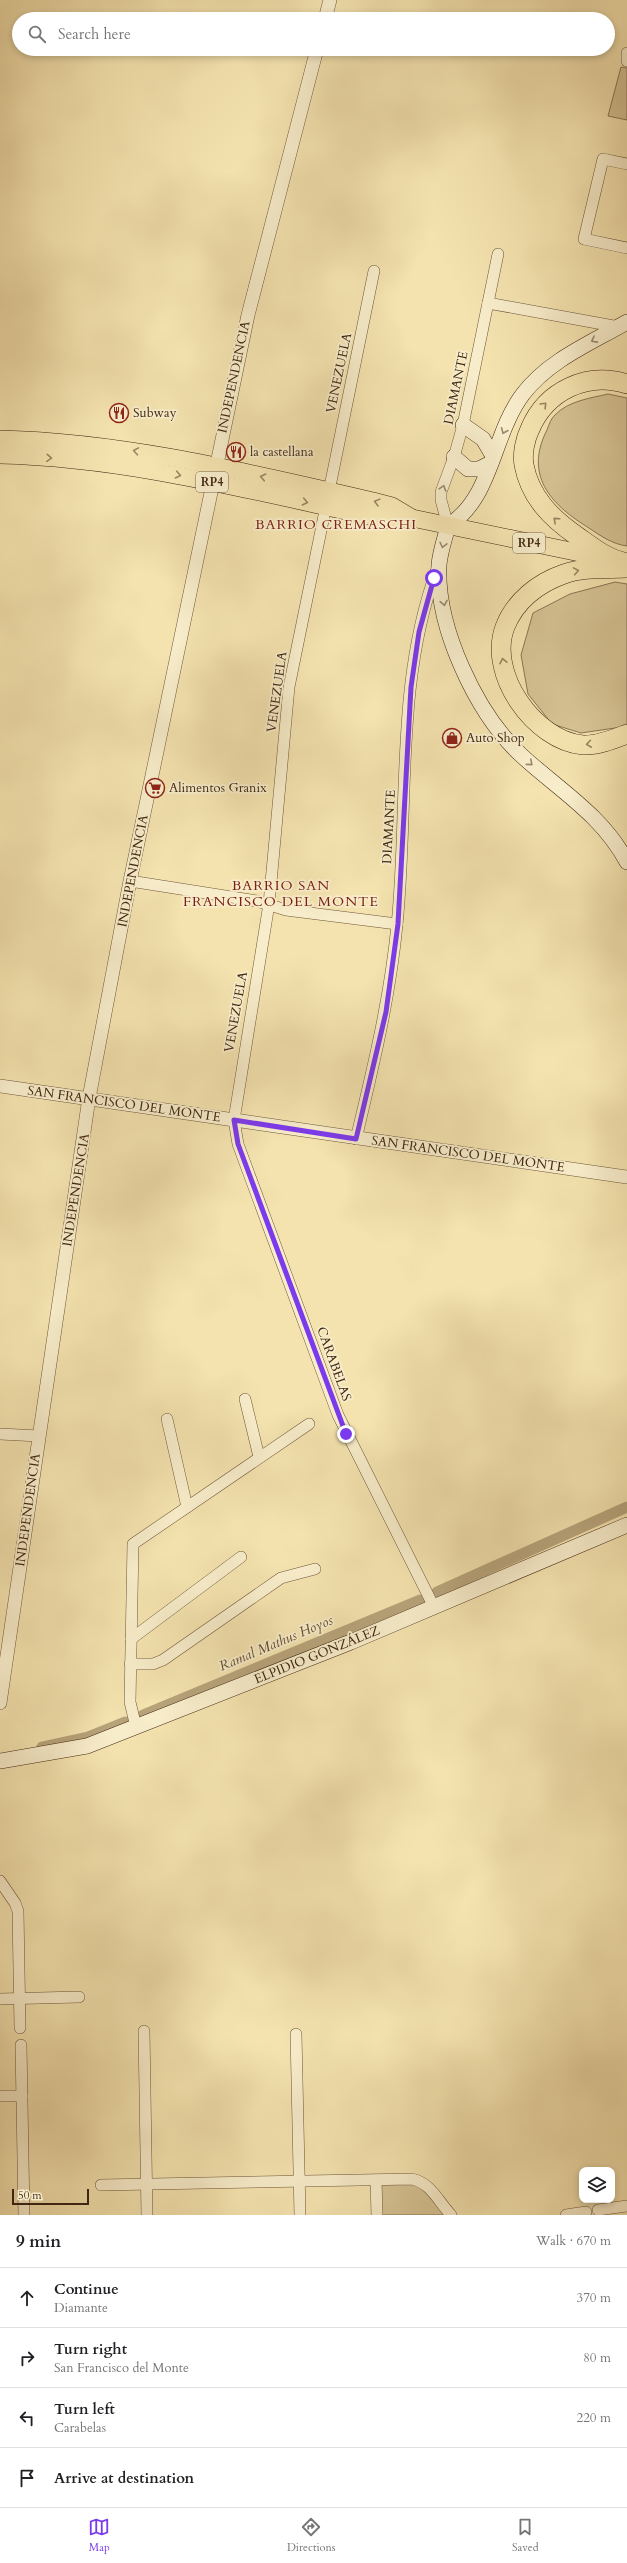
<!DOCTYPE html>
<html lang="en">
<head>
<meta charset="utf-8">
<style>
	body { margin:0; font-family:Cardo,serif; background:#f6f6f6; color:#202124 }
	.controls { position:absolute; right:12px; bottom:12px; display:grid; overflow:hidden; border-radius:8px; box-shadow:0 2px 6px #0003 }
	.controls button { width:36px; height:36px; display:grid; place-items:center; padding:0; border:0; border-bottom:1px solid #e0e0e0; background:#fff; color:#202124; font:20px sans-serif }
	.scale { position:absolute; left:12px; bottom:10px; width:77px; box-sizing:border-box; padding-left:4px; border:2px solid #412712; border-top:0; font-size:11px; line-height:14px; white-space:nowrap; color:#412712; -webkit-text-stroke:3px #f8edcb; paint-order:stroke }
	.stop { position:absolute; width:12px; height:12px; margin:-9px; border:3px solid #7c3aed; border-radius:50%; background:#fff }
	.stop.end { background:#7c3aed; border-color:#fff; box-shadow:0 1px 4px #0008 }
	.list { margin:0; padding:0; list-style:none }
	h2 { display:flex; justify-content:space-between; align-items:center; height:52px; margin:0; padding:0 16px; font-size:17px }
	h2 small { font-size:13px; font-weight:400; color:#757577 }
	.list li { display:grid; grid-template-columns:26px 1fr auto; gap:12px; align-items:center; box-sizing:border-box; height:60px; padding:0 16px; border-top:1px solid #e0e0e0 }
	.list b { display:block; font-size:15px; white-space:nowrap }
	.list p { margin:0; font-size:13px; white-space:nowrap; color:#757577 }
	.list em { font-size:13px; font-style:normal; color:#757577 }
	.icon { flex:none; width:22px; height:22px; fill:none; stroke:currentColor; stroke-width:2; stroke-linecap:round; stroke-linejoin:round }
	.map { position:relative; flex:none; width:627px; height:2215px; overflow:hidden }
	.search { position:absolute; background:#fff; box-shadow:0 2px 6px #0003; left:12px; right:12px; top:12px; height:44px; display:flex; align-items:center; gap:10px; box-sizing:border-box; padding:0 14px; border-radius:22px; color:#757577; font-size:15px }
	.sheet { height:292px; background:#fff }
	nav { display:flex; justify-content:space-around; align-items:center; box-sizing:border-box; height:56px; border-top:1px solid #e0e0e0; background:#fff; font-size:11px; color:#757577 }
	nav a { display:grid; justify-items:center; gap:2px }
	nav .on { color:#7c3aed }
	.map>svg:first-child { display:block }
</style>
</head>
<body>
<div class="map">
<svg width="627" height="2215" viewBox="0 0 627 2215">
	<rect width="100%" height="100%" fill="#f4e3af"/>
	<filter id="stains"><feTurbulence type="fractalNoise" baseFrequency=".005" numOctaves="4"/><feColorMatrix values="0 0 0 0 .2 0 0 0 0 .09 0 0 0 0 .02 0 0 0 .5 -.17"/></filter>
	<radialGradient id="worn" r=".72"><stop offset=".6" stop-color="#630" stop-opacity="0"/><stop offset="1" stop-color="#630" stop-opacity=".3"/></radialGradient>
	<g fill="#d6c394" stroke="#8c7553">
		<polygon points="621,67 627,68 627,120 608,116"/>
		<path d="M 608,394 L 627,398 L 627,546 C 612,544 601,536 589,528 C 553,506 525,478 545,434 C 548,429 550,419 555,415 C 568,401 591,398 608,394 Z"/>
		<polygon points="615,582 627,584 627,724 622,727 581,733 552,724 528,694 521,655 533,613 570,594"/>
		<polygon points="412,2179 451,2215 377,2215 376,2180"/>
	</g>
	<g fill="none" stroke-linecap="round" stroke-linejoin="round">
		<g stroke="#b7a37a" stroke-width="11">
			<polyline points="437,1592 627,1507"/>
			<polyline points="143,1715 420,1600"/>
			<polyline points="42,1747 88,1737 125,1722"/>
		</g>
		<g stroke="#6e5639" stroke-width="12">
			<g id="minor">
				<polyline points="627,53 627,61"/>
				<polyline points="627,164 603,159 584,239 627,248"/>
				<polyline points="374,271 289,687 269,904 234,1120 238,1144 338,1415 434,1607"/>
				<polyline points="488,303 619,327"/>
				<polyline points="448,526 441,500 441,492 454,457 463,425 498,254"/>
				<polyline points="130,881 257,901 286,910 397,924"/>
				<path d="M 356,1139 C 373,1068 390,998 397,925 C 409,807 395,682 437,569"/>
				<polyline points="245,1399 259,1457"/>
				<polyline points="167,1419 187,1507"/>
				<polyline points="0,1434 39,1436"/>
				<polyline points="131,1639 241,1557"/>
				<polyline points="130,1664 153,1664 163,1660 281,1578 315,1569"/>
				<polyline points="136,1727 130,1702 133,1544 309,1424"/>
				<polyline points="0,1881 15,1903 18,1911 20,2028"/>
				<polyline points="0,1999 79,1997"/>
				<polyline points="144,2031 147,2215"/>
				<polyline points="296,2034 300,2215"/>
				<polyline points="21,2045 24,2215"/>
				<polyline points="0,2096 22,2096"/>
				<polyline points="376,2180 377,2215"/>
				<path d="M 101,2185 L 412,2179 C 431,2183 438,2201 451,2215"/>
				<polyline points="598,2210 627,2206"/>
				<polyline points="566,2215 586,2212"/>
			</g>
		</g>
		<g stroke="#6e5639" stroke-width="14">
			<g id="tertiary">
				<polyline points="325,19 330,0"/>
				<polyline points="0,1086 627,1177"/>
				<polyline points="0,1703 89,1098 130,881 248,315 317,49"/>
			</g>
		</g>
		<g stroke="#412712" stroke-width="16">
			<g id="secondary">
				<path d="M 627,322 C 591,343 549,360 523,394 C 492,435 493,497 448,526 C 445,538 440,552 439,565 C 436,627 476,713 521,755 C 559,790 602,815 627,862"/>
				<polyline points="463,425 483,439 493,456"/>
				<polyline points="454,457 468,469 479,469 491,463"/>
				<polyline points="0,1761 87,1746 351,1642 627,1525"/>
			</g>
		</g>
		<g stroke="#412712" stroke-width="18">
			<g id="primary">
				<path d="M 0,439 C 127,442 250,473 373,501 L 392,506 L 412,518"/>
				<path d="M 0,455 C 131,458 259,493 387,520 L 412,518 L 609,559"/>
			</g>
		</g>
		<g stroke="#412712" stroke-width="20">
			<g id="motorway">
				<path d="M 627,384 C 587,371 546,391 530,429 C 525,439 522,454 524,465 C 530,497 551,518 577,536 C 594,548 607,559 627,563"/>
				<path d="M 627,568 C 607,569 583,567 564,574 C 538,583 515,601 505,627 C 487,674 535,741 583,745 C 597,746 614,739 627,734"/>
			</g>
		</g>
		<use href="#minor" stroke="#f8edcb" stroke-width="11"/>
		<use href="#tertiary" stroke="#f8edcb" stroke-width="13"/>
		<use href="#secondary" stroke="#f8edcb" stroke-width="15"/>
		<use href="#primary" stroke="#f4e3af" stroke-width="17"/>
		<use href="#motorway" stroke="#f4e3af" stroke-width="19"/>
	</g>
	<defs><path id="oneway-chevron" d="M-2-3.5L2.5 0L-2 3.5" fill="none" stroke-width="1.6" stroke-linecap="round" stroke-linejoin="round"/></defs>
	<g stroke="#9c8a6e">
		<use href="#oneway-chevron" transform="translate(594 340) rotate(152)"/>
		<use href="#oneway-chevron" transform="translate(504 431) rotate(113)"/>
		<use href="#oneway-chevron" transform="translate(443 488) rotate(-72)"/>
		<use href="#oneway-chevron" transform="translate(443 545) rotate(103)"/>
		<use href="#oneway-chevron" transform="translate(444 603) rotate(80)"/>
		<use href="#oneway-chevron" transform="translate(530 763) rotate(41)"/>
	</g>
	<g stroke="#9a8560">
		<use href="#oneway-chevron" transform="translate(544 405) rotate(-46)"/>
		<use href="#oneway-chevron" transform="translate(136 451) rotate(-170)"/>
		<use href="#oneway-chevron" transform="translate(49 458) rotate(4)"/>
		<use href="#oneway-chevron" transform="translate(178 475) rotate(12)"/>
		<use href="#oneway-chevron" transform="translate(263 477) rotate(-168)"/>
		<use href="#oneway-chevron" transform="translate(305 502) rotate(12)"/>
		<use href="#oneway-chevron" transform="translate(377 502) rotate(-165)"/>
		<use href="#oneway-chevron" transform="translate(556 520) rotate(-138)"/>
		<use href="#oneway-chevron" transform="translate(576 571) rotate(-10)"/>
		<use href="#oneway-chevron" transform="translate(503 661) rotate(-102)"/>
		<use href="#oneway-chevron" transform="translate(589 744) rotate(172)"/>
	</g>
	<g fill="none" stroke-linecap="round" stroke-linejoin="round">
		<polyline stroke="#7c3aed" stroke-width="5" points="346,1434 238,1144 234,1120 356,1139 386,1012 398,924 411,687 419,632 434,578"/>
	</g>
	<defs>
		<g id="restaurant-ring" transform="scale(1)"><circle r="9.5" fill="#f8edcb" stroke="#8f2418" stroke-width="1.5"/><path d="M-5-6h1v4h1v-4h1v4h1v-4h1v5L-1.5 .5V6h-2V.5L-5-1ZM5-6V6H3V1.5H1.5Q1.5-4 5-6Z" fill="#8f2418"/></g>
		<g id="shop-ring" transform="scale(1)"><circle r="9.5" fill="#f8edcb" stroke="#8f2418" stroke-width="1.5"/><path d="M-5-2.5h2.3a2.7 3.5 0 0 1 5.4 0H5L5.5 6h-11ZM-1.5-2.5h3a1.5 2.3 0 0 0-3 0Z" fill="#8f2418"/></g>
		<g id="supermarket-ring" transform="scale(1)"><circle r="9.5" fill="#f8edcb" stroke="#8f2418" stroke-width="1.5"/><path d="M-6-5.5h2.5l.6 2H6L4.5 2H-2.5L-4.4-4H-6ZM-1.5 3.2a1.3 1.3 0 1 0 .1 0ZM3 3.2a1.3 1.3 0 1 0 .1 0Z" fill="#8f2418"/></g>
	</defs>
	<g fill-rule="evenodd">
		<use href="#restaurant-ring" x="119" y="413"/>
		<use href="#restaurant-ring" x="236" y="452"/>
		<use href="#shop-ring" x="452" y="738"/>
		<use href="#supermarket-ring" x="155" y="788"/>
	</g>
	<g text-anchor="middle" dominant-baseline="central" stroke-width="3.5" stroke-linejoin="round" paint-order="stroke">
		<g fill="#f8edcb" stroke="#78624a" stroke-width="1">
			<rect x="196" y="472" width="32" height="20" rx="3"/>
			<rect x="513" y="533" width="32" height="20" rx="3"/>
		</g>
		<g font-size="12" font-weight="bold" fill="#412712">
			<text x="212" y="482">RP4</text>
			<text x="529" y="543">RP4</text>
		</g>
		<g font-size="13" fill="#412712" stroke="#f8edcb">
			<text transform="translate(339 373) rotate(-78)">VENEZUELA</text>
			<text transform="translate(234 377) rotate(-78)">INDEPENDENCIA</text>
			<text transform="translate(456 388) rotate(-78)">DIAMANTE</text>
			<text transform="translate(277 692) rotate(-82)">VENEZUELA</text>
			<text transform="translate(389 827) rotate(-87)">DIAMANTE</text>
			<text transform="translate(133 871) rotate(-79)">INDEPENDENCIA</text>
			<text transform="translate(236 1012) rotate(-80)">VENEZUELA</text>
			<text transform="translate(124 1104) rotate(8)">SAN FRANCISCO DEL MONTE</text>
			<text transform="translate(468 1154) rotate(8)">SAN FRANCISCO DEL MONTE</text>
			<text transform="translate(76 1190) rotate(-81)">INDEPENDENCIA</text>
			<text transform="translate(334 1364) rotate(70)">CARABELAS</text>
			<text transform="translate(28 1510) rotate(-82)">INDEPENDENCIA</text>
			<text transform="translate(317 1655) rotate(-22)">ELPIDIO GONZÁLEZ</text>
		</g>
		<g font-size="13" fill="#412712" stroke="#f8edcb" text-anchor="start">
			<text x="133" y="413">Subway</text>
			<text x="250" y="452">la castellana</text>
			<text x="466" y="738">Auto Shop</text>
			<text x="169" y="788">Alimentos Granix</text>
		</g>
		<g font-size="14" letter-spacing="1" fill="#7a1f14" stroke="#f8edcb">
			<text x="336" y="524">BARRIO CREMASCHI</text>
			<text x="281" y="885">BARRIO SAN<tspan x="281" dy="16">FRANCISCO DEL MONTE</tspan></text>
		</g>
		<g font-size="14" font-style="italic" fill="#644c31" stroke="#f8edcb">
			<text transform="translate(276 1643) rotate(-23)">Ramal Mathus Hoyos</text>
		</g>
	</g>
	<rect width="100%" height="100%" filter="url(#stains)"/>
	<rect width="100%" height="100%" fill="url(#worn)"/>
</svg>
<div class="controls">
<button><svg class="icon" aria-label="layers" viewBox="0 0 24 24"><path d="M12 4l9 5-9 5-9-5zM3 14l9 5 9-5"/></svg></button>
</div>
<div class="scale">50 m</div>
<div class="stop" style="left:434px;top:578px"></div>
<div class="stop end" style="left:346px;top:1434px"></div>
<div class="search"><svg class="icon" aria-label="search" viewBox="0 0 24 24"><circle cx="10" cy="10" r="6"/><path d="M15 15l6 6"/></svg>Search here</div>
</div>
<section class="sheet">
<h2>9 min<small>Walk · 670 m</small></h2>
<ul class="list">
<li><svg class="icon" aria-label="ahead" viewBox="0 0 24 24"><path d="M12 20V5M6 11l6-6 6 6"/></svg><div><b>Continue</b><p>Diamante</p></div><em>370 m</em></li>
<li><svg class="icon" aria-label="right" viewBox="0 0 24 24"><path d="M7 20v-9h11M14 6l5 5-5 5"/></svg><div><b>Turn right</b><p>San Francisco del Monte</p></div><em>80 m</em></li>
<li><svg class="icon" aria-label="left" viewBox="0 0 24 24"><path d="M17 20v-9H6M10 6l-5 5 5 5"/></svg><div><b>Turn left</b><p>Carabelas</p></div><em>220 m</em></li>
<li><svg class="icon" aria-label="arrive" viewBox="0 0 24 24"><path d="M6 21V4h12l-3 4 3 4H6"/></svg><div><b>Arrive at destination</b></div></li>
</ul>
</section>
<nav>
<a class="on"><svg class="icon" aria-label="map" viewBox="0 0 24 24"><path d="M3 6l6-2 6 2 6-2v14l-6 2-6-2-6 2zM9 4v14M15 6v14"/></svg>Map</a>
<a><svg class="icon" aria-label="directions" viewBox="0 0 24 24"><path d="M12 3l9 9-9 9-9-9zM9 14v-3h6M13 9l2 2-2 2"/></svg>Directions</a>
<a><svg class="icon" aria-label="saved" viewBox="0 0 24 24"><path d="M7 4h10v16l-5-4-5 4z"/></svg>Saved</a>
</nav>
</body>
</html>
